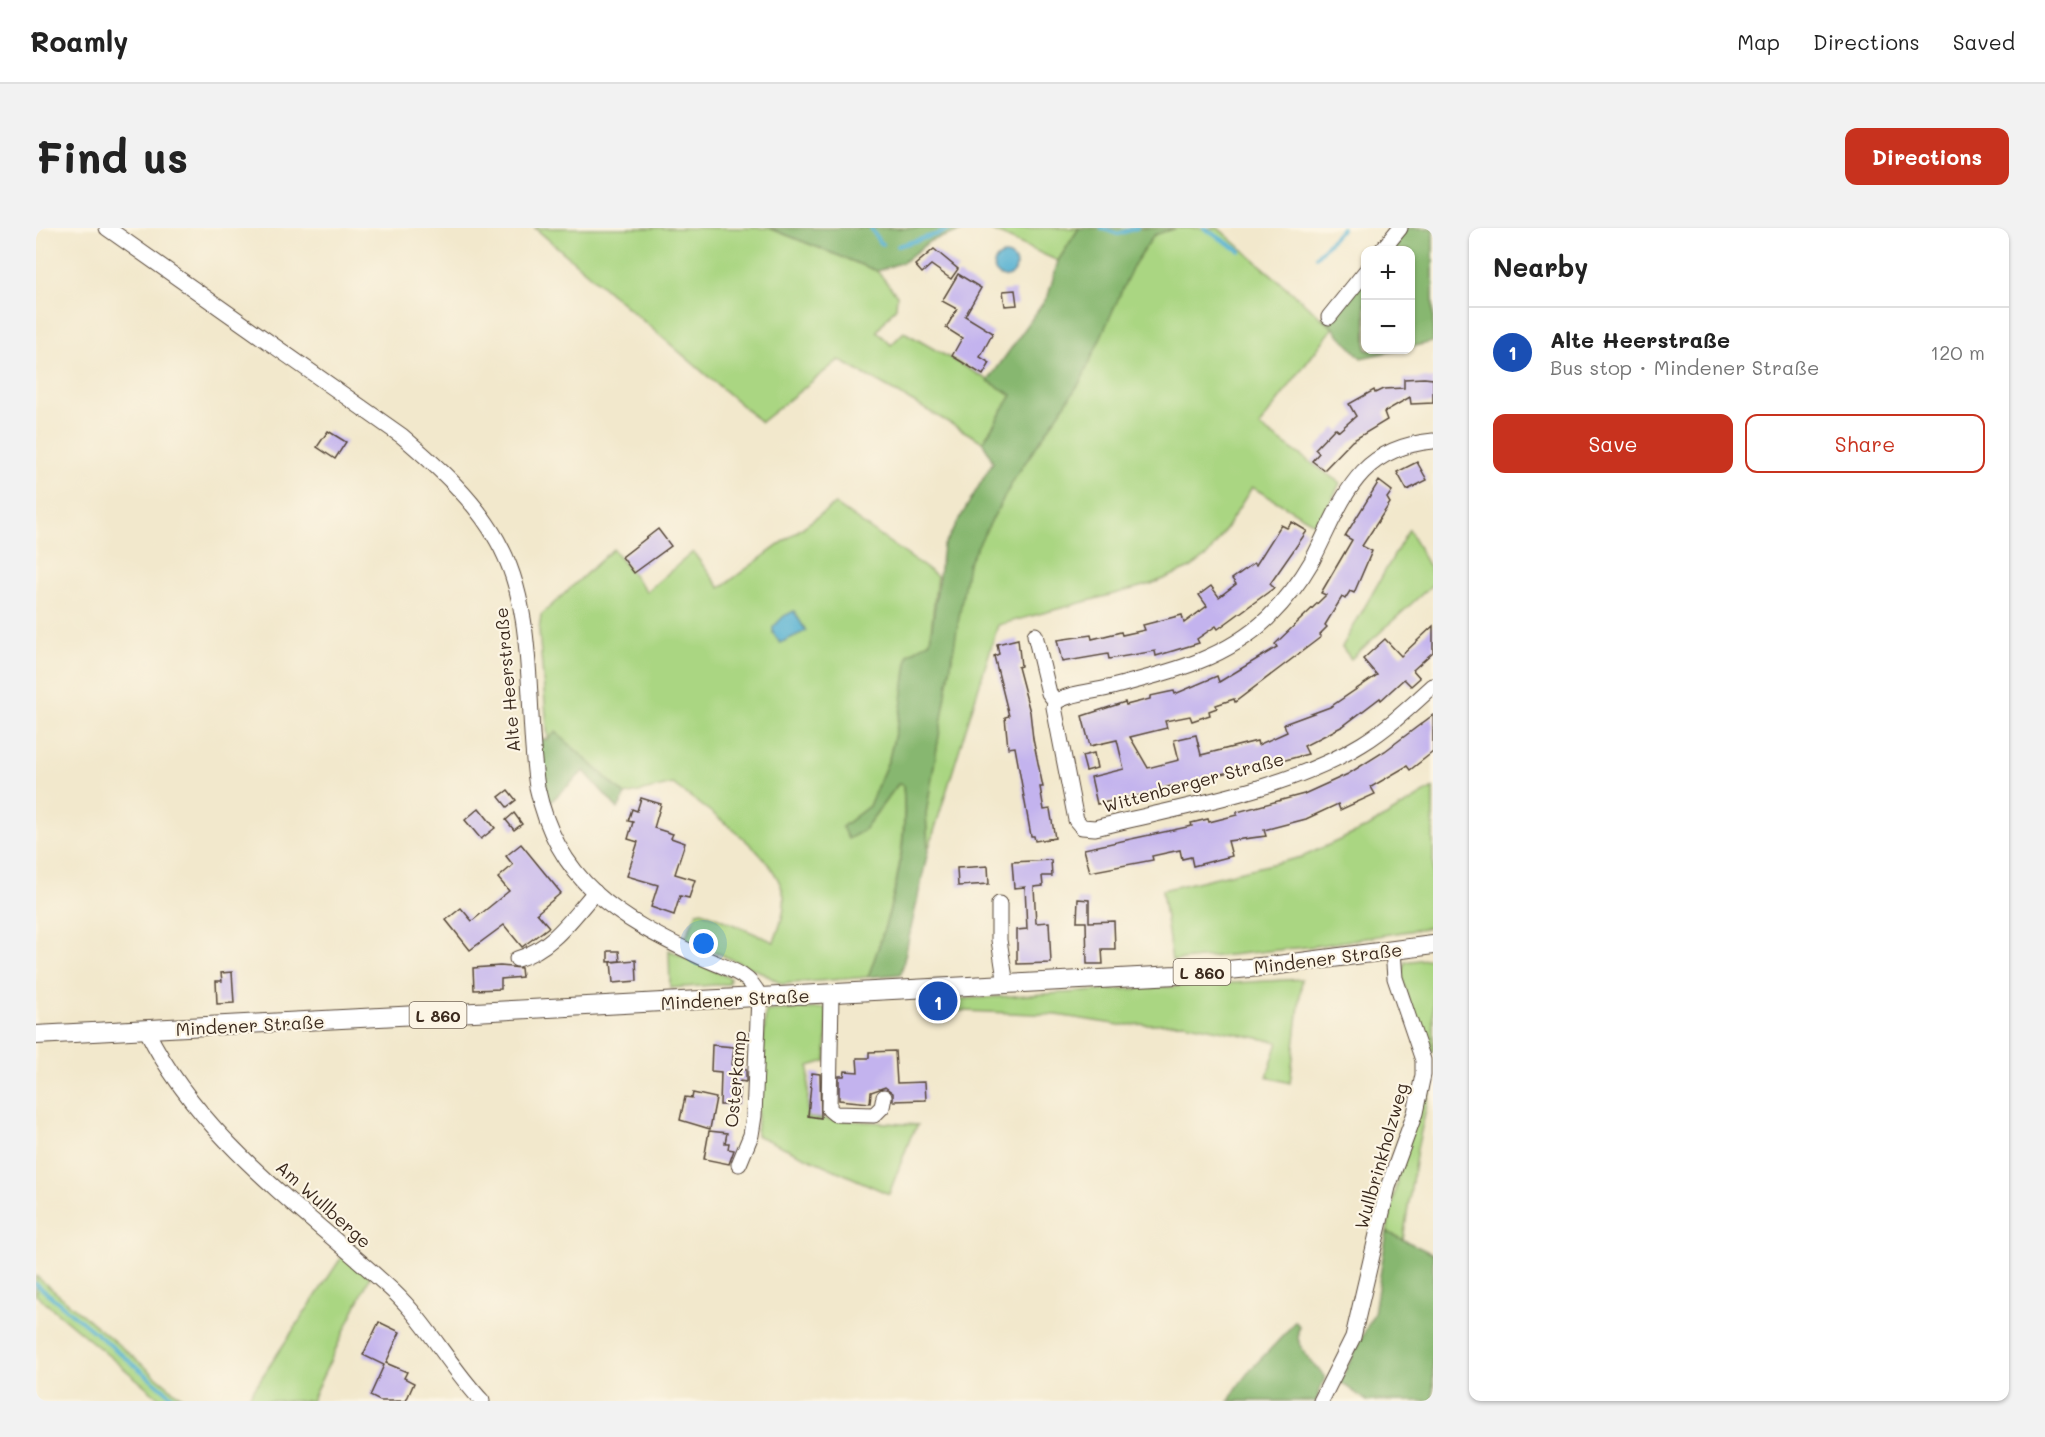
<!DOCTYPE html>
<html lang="en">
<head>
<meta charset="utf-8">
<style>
	body { margin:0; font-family:Mali,sans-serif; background:#f2f2f2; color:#222 }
	.controls { position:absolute; right:18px; top:18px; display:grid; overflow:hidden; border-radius:12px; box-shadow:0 2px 4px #0004 }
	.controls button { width:54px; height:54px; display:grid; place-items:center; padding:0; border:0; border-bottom:2px solid #e0e0e0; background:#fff; color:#222; font:30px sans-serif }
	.you { position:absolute; left:668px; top:716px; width:21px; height:21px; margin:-15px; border:4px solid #fff; border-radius:50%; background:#1a73e8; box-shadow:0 0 0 9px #1a73e833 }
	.badge { display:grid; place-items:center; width:39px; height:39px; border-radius:50%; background:#c8321e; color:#fff; font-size:20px; font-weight:700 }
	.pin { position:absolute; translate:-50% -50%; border:3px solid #fff; box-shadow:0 2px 6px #0006 }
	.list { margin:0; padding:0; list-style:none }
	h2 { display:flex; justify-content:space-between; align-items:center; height:78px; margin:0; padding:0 24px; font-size:26px }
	h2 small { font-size:20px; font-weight:400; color:#767676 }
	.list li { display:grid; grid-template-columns:39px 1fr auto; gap:18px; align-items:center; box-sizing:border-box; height:90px; padding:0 24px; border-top:2px solid #e0e0e0 }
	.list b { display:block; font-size:22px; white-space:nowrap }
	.list p { margin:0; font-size:20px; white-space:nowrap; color:#767676 }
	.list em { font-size:20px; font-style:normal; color:#767676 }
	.actions { display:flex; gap:12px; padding:18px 24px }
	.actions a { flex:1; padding:14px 0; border:2px solid #c8321e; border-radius:12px; text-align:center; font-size:21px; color:#c8321e }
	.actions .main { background:#c8321e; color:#fff }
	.map { position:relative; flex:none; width:1397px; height:1173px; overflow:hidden; border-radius:12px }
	header { display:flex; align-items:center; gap:36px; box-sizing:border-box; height:84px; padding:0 30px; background:#fff; border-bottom:2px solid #e0e0e0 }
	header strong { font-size:28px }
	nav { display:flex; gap:33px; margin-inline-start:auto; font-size:21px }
	.intro { display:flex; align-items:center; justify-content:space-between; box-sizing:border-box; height:144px; padding:0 36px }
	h1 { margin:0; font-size:42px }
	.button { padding:15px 27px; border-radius:12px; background:#c8321e; color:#fff; font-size:21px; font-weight:700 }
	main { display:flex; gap:36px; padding:0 36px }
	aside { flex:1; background:#fff; border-radius:12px; box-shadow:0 2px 4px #0004 }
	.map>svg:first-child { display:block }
</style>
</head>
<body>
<header>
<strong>Roamly</strong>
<nav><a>Map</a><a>Directions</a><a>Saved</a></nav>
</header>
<div class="intro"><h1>Find us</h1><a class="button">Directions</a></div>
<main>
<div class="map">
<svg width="1397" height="1173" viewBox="0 0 1397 1173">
	<rect width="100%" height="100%" fill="#fcf5e5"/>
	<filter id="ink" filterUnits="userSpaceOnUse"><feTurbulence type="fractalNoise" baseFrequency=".0167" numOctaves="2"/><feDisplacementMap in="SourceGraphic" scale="12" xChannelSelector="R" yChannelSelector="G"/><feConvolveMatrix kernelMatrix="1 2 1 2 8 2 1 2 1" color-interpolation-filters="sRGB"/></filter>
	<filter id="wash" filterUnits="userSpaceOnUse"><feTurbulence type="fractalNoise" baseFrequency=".008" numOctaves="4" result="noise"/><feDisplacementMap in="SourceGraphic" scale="24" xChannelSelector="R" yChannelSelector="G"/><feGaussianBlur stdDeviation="1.35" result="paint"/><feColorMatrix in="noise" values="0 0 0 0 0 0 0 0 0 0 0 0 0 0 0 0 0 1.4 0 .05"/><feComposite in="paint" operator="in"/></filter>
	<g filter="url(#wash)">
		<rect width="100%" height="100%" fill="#f2e8cc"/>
		<g fill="#aad682" stroke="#728050" stroke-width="1.5">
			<polygon points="499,0 733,0 841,43 861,67 860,79 841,103 855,117 868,104 977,166 947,214 803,132 725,194"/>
			<polygon points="950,0 1043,0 1022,33"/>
			<polygon points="1140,0 1182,0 1297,100 1223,198 1304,255 1283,298 1216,259 1182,313 1171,328 1154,340 1115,356 962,397 892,623 890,586 931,336 1097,38 1118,6"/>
			<path d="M 799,276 L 901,348 L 894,413 L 865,480 L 853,531 L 833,578 L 806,599 L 827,603 L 863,555 L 867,557 C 873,622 854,689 832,749 L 745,756 L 727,745 L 649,711 L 661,684 L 666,683 L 738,714 C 743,700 750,683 748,669 C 742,626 669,581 637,556 L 589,567 L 520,505 L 512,511 L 503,402 L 505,387 L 577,321 L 610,364 L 657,324 L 684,360 Z"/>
			<polygon points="1373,301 1397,347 1397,356 1315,431 1306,419"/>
			<polygon points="1397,560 1397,699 1280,718 1136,733 1126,662 1266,629 1330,600"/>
			<polygon points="633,722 694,750 693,756 634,760"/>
			<polygon points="1397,730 1397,824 1390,825 1365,747 1369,734"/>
			<polygon points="1266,751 1254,855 1231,849 1242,814 1148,795 1084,797 1021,787 905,782 908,772"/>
			<polygon points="791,780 790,833 773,838 771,890 882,897 875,908 853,966 720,907 730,783"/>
			<polygon points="1394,840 1397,850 1381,921 1367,1012 1351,1004 1364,936"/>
			<polygon points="307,1027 334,1049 275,1173 210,1173"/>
			<polygon points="0,1048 150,1173 127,1173 0,1067"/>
		</g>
		<g fill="#87b770" stroke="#617047" stroke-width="1.5">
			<polygon points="733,0 934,0 894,13 867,34 841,43"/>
			<path d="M 1043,0 L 1140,0 L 1118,7 L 1097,38 L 1045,153 L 978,251 L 932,336 L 890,585 L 892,623 L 865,746 L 832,749 C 854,689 874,621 867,557 L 862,556 L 827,603 L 812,611 L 806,599 L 833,578 L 853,531 L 865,480 L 872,427 L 894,413 L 907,319 L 957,234 L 947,214 L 976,167 L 952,153 L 1012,68 L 1022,33 Z"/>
			<polygon points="1358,0 1397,0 1397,114 1375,119 1374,22 1340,22"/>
			<polygon points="1329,36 1330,122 1362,122 1325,130 1287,89"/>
			<polygon points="520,504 589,567 582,581 548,543 511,577 502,512 512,511"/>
			<polygon points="1351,1004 1397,1026 1397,1173 1331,1173 1304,1154 1338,1085"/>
			<path d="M 1259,1093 L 1263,1098 C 1257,1120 1276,1133 1289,1149 L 1280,1173 L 1193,1173 C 1211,1138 1237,1123 1259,1093 Z"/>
		</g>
		<g fill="#54b1d2" stroke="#486e78" stroke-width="1.5">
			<circle cx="969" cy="38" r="11"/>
			<polygon points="758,383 770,403 744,415 737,405 737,399 748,388"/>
		</g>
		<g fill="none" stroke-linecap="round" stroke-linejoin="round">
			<g stroke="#54b1d2" stroke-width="4">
				<polyline points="835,0 843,14 847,16"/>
				<polyline points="1065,0 1082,6 1101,0"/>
				<polyline points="1168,0 1204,23"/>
				<polyline points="862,18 905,5 914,0"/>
				<polyline points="1281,28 1306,0"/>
				<polyline points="0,1056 142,1173"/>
			</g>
		</g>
		<g id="blocks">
			<g fill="#c3b3ee">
				<polygon points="898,21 922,41 915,51 895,37 886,45 879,37"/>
				<polygon points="922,46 945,60 929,88 957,105 944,129 954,135 947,147 916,128 926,110 910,100 921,81 906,73"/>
				<polygon points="979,62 981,77 969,78 967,63"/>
				<polygon points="1388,150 1397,151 1397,175 1375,176 1374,169 1348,184 1351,192 1316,213 1288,242 1276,233 1283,225 1279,221 1299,200 1303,203 1320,188 1313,176 1338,162 1339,165 1347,161 1368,160 1368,151"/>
				<polygon points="292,203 310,214 299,231 281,219"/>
				<polygon points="1381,234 1391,252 1371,262 1361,244"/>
				<polygon points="1343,253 1356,263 1351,270 1354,275 1326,318 1336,323 1318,365 1314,363 1309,371 1306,369 1289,397 1291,399 1283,407 1285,409 1199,474 1198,471 1180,477 1181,480 1173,483 1174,487 1156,493 1154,488 1129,493 1131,500 1094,509 1112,540 1143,532 1138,512 1160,507 1165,527 1221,513 1222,517 1251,504 1248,496 1294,479 1341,447 1327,431 1349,411 1365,428 1397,398 1397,424 1377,442 1384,450 1375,458 1368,451 1345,472 1344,470 1307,498 1268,518 1272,526 1216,541 1216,539 1171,549 1172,552 1154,556 1154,554 1126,560 1126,563 1061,576 1055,549 1088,541 1081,512 1054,518 1046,488 1083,476 1089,474 1090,477 1114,471 1114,468 1133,464 1138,463 1139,466 1181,448 1183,454 1241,419 1239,416 1290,367 1285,365 1316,312 1309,308"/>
				<polygon points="1256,294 1271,303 1234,356 1238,360 1182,401 1180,398 1161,411 1163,415 1120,428 1119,423 1073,431 1072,426 1026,434 1021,412 1055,407 1056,411 1085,404 1086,407 1109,402 1107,397 1146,387 1148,395 1171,378 1163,367 1175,358 1183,369 1200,356 1196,351 1218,335 1220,337 1245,297 1251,300"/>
				<polygon points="622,301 635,318 598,345 586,329"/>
				<polygon points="982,411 985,438 982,439 994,484 997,511 1007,559 1004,559 1008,582 1014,581 1019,610 999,613 998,608 995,608 979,519 972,520 969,489 973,488 958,428 963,426 961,416"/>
				<polygon points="1397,487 1397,524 1374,542 1371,538 1335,559 1339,566 1304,582 1302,576 1270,591 1228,602 1230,608 1192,613 1196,628 1157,638 1155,629 1146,631 1144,622 1116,628 1117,632 1054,644 1048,621 1156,598 1155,595 1172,591 1173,594 1201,587 1201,584 1268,566 1312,546 1349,523"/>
				<polygon points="1058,525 1061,540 1050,543 1046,528"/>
				<polygon points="472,562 480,572 471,579 463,569"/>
				<polygon points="605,570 625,576 618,600 637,606 635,610 649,615 639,646 659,652 653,670 644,668 638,687 615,679 622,657 591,648 602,614 592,611 597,594 592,593 596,581 601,583"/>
				<polygon points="443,580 459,600 445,611 429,592"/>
				<polygon points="478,585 486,596 478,602 470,592"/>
				<polygon points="485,616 525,665 501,685 513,699 486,719 468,697 434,722 410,692 425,680 436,693 473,663 462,650 477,637 470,628"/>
				<polygon points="1015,632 1016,648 1006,648 1007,658 998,659 1000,695 1013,694 1015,735 981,736 981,702 991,701 989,659 978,660 976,634"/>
				<polygon points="952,638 953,656 922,658 921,640"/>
				<polygon points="1042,671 1053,672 1053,694 1078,693 1079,721 1066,721 1067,736 1051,736 1050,694 1041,694"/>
				<polygon points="572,723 583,723 584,733 572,734"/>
				<polygon points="600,732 601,753 577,755 575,734"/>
				<polygon points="464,738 485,740 486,749 465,751 465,761 438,762 437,740"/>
				<polygon points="196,744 198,775 181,776 180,753 186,753 185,745"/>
				<polygon points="676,817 698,819 696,838 710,841 710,854 704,853 702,877 684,877 685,844 675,843"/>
				<polygon points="859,823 861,855 889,854 890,872 857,873 857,865 849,859 835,864 834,875 803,872 803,848 808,848 809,843 822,844 821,830 833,830 833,824"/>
				<polygon points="776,845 784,846 785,890 772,888"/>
				<polygon points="657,865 680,870 674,901 644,892 649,869 656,870"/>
				<polygon points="673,903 691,905 689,915 693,915 692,921 698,922 693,936 668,931"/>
				<polygon points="343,1094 364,1104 350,1135 371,1144 368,1150 378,1155 370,1173 344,1173 334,1168 348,1137 327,1127"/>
			</g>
		</g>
	</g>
	<g filter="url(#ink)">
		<use href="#blocks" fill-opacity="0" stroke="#564638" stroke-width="1.5"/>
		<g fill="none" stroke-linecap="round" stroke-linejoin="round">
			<g stroke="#564638" stroke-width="17">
				<g id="minor">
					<path d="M 71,0 L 366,208 C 402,239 438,271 461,312 C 502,383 489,480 501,559 C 521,654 582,690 665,729 C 686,739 714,744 723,768 L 718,888 L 715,907 L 703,936"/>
					<polyline points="1346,22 1364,0"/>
					<polyline points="1293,89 1330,43"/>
					<path d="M 1397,213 C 1319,220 1307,273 1276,333 C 1264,354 1249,373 1232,390 C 1187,433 1130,445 1072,460 C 1056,464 1033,465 1020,474 L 1018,479 L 1040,592 L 1046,599 L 1059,600 C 1144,579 1252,562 1326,516 C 1352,500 1374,479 1397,458"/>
					<polyline points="999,407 1013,465 1020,474"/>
					<polyline points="963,676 963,712 970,757"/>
					<path d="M 481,731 C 516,721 536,690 559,664"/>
					<polyline points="795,766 793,881 799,886 838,887 846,879 848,869"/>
					<path d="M 111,803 C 165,912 269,982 357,1063 C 391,1095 414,1139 446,1173"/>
					<polyline points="1285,1173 1317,1109 1352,959 1379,885 1387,847 1387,832 1359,750 1357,723"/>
				</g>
			</g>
			<g stroke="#564638" stroke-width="20">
				<polyline id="major" points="0,807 1140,747 1234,738 1397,717"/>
			</g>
			<use href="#minor" stroke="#fff" stroke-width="15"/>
			<use href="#major" stroke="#fff" stroke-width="18"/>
		</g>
	</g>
	<g text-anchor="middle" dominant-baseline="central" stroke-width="4.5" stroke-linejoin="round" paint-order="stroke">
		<g fill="#fcf5e5" stroke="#75675a" stroke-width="1.5">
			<rect x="1137.5" y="731" width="57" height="26" rx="4.5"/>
			<rect x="373.5" y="774" width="57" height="26" rx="4.5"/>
		</g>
		<g font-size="16" font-weight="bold" fill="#3b2a1e">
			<text x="1166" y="744">L 860</text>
			<text x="402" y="787">L 860</text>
		</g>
		<g font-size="18" fill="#3b2a1e" stroke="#fcf5e5">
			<text transform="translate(471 452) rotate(-95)">Alte Heerstraße</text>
			<text transform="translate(1157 554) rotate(-15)">Wittenberger Straße</text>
			<text transform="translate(1292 730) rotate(-7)">Mindener Straße</text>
			<text transform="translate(699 771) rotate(-3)">Mindener Straße</text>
			<text transform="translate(214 797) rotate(-3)">Mindener Straße</text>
			<text transform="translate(699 851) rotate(-85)">Osterkamp</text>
			<text transform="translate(1345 928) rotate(-74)">Wullbrinkholzweg</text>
			<text transform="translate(288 976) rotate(42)">Am Wullberge</text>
		</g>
	</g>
</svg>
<div class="controls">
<button>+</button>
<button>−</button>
</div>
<div class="you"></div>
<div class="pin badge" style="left:902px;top:773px;background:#1a4fb4">1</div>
</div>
<aside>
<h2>Nearby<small></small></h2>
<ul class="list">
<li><span class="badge" style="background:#1a4fb4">1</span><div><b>Alte Heerstraße</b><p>Bus stop · Mindener Straße</p></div><em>120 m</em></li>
</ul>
<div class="actions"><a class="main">Save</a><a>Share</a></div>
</aside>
</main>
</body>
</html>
